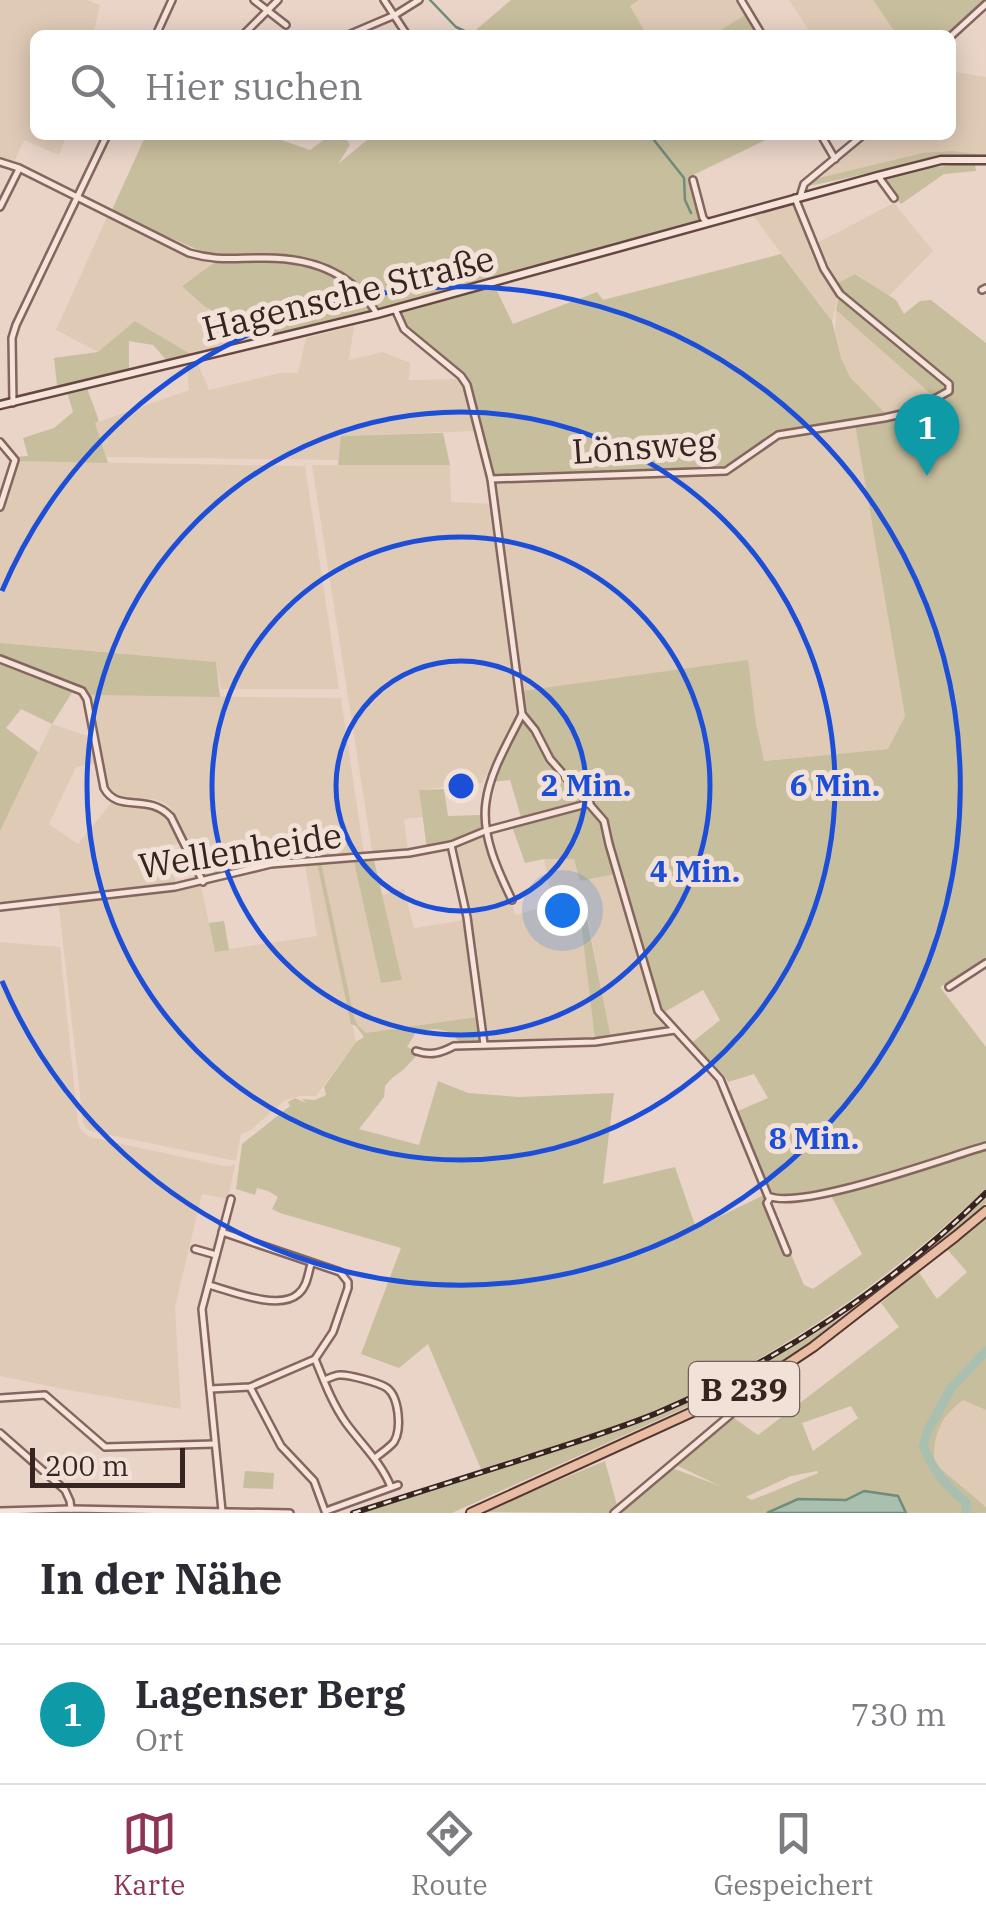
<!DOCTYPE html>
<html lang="de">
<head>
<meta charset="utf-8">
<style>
	body { margin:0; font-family:"IBM Plex Serif",serif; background:#f2f2f3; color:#2b2b33 }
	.scale { position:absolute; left:30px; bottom:25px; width:155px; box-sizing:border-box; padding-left:10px; border:5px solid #362421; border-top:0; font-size:28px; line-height:35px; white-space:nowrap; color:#362421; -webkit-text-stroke:8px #f2e1d7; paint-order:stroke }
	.you { position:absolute; left:562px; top:910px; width:35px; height:35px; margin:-25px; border:8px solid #fff; border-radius:50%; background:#1a73e8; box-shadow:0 0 0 15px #1a73e833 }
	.badge { display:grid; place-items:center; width:65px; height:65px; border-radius:50%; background:#8e3554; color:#fff; font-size:32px; font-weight:700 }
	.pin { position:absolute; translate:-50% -82px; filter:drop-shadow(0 2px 5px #0008) }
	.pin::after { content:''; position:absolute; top:52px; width:35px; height:30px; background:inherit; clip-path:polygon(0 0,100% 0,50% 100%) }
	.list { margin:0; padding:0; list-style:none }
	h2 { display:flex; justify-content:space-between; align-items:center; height:130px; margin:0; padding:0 40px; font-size:42px }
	h2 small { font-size:32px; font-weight:400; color:#7c7c81 }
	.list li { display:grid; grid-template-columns:65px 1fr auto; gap:30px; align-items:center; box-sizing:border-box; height:140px; padding:0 40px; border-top:2px solid #e1e1e2 }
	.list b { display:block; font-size:38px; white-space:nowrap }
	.list p { margin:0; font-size:32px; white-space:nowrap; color:#7c7c81 }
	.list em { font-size:32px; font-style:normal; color:#7c7c81 }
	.icon { flex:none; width:55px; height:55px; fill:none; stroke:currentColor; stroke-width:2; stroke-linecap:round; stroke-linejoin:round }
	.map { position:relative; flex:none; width:986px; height:1513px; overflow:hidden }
	.search { position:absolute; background:#fff; box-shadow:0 5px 25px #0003; left:30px; right:30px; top:30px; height:110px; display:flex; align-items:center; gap:25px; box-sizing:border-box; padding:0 35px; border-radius:15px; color:#7c7c81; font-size:38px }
	.sheet { height:270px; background:#fff }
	nav { display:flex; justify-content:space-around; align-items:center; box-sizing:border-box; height:140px; border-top:2px solid #e1e1e2; background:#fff; font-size:28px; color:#7c7c81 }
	nav a { display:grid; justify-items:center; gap:5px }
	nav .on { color:#8e3554 }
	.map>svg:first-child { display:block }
</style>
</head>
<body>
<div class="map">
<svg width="986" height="1513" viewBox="0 0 986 1513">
	<rect width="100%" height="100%" fill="#ead4c8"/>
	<g fill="#dfcab6">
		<polygon points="0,0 87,0 100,5 93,35 35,35 35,135 67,135 59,155 24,140 14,162 0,158"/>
		<polygon points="639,0 739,0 747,14 712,35 647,35 630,6"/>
		<polygon points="789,0 873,0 897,35 812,35"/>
		<polygon points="955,72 986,77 986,155 953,151 820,179 865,135 951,135 951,77"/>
		<polygon points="894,203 933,251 889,296 856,274 838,283 817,243"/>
		<polygon points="794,204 822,272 838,297 832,321 751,213"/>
		<polygon points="107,217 213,265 182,285 204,306 264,338 194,356 136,321 98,352 56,330"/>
		<polygon points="836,310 932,394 908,407 885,413 850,377 841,358 835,333"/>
		<polygon points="354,326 349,360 383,352 410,363 409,380 460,379 465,385 477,431 342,436 338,460 106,457 95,423 189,390 187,366 198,364 209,390 280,373 298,373 306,338"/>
		<polygon points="855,424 905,716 888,749 763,761 756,724 747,661 521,691 493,481 726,473 777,439"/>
		<polygon points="17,461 305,466 339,689 221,689 216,662 0,643 0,512"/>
		<polygon points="312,465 450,465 451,502 493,504 520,712 482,783 419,790 423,817 404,819 408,851 372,851"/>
		<polygon points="91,695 341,698 364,854 267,862 206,877 172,810 167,804 154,799 116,798 107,786"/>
		<polygon points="52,724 93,738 98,763 76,767 49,824 78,844 111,803 151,808 161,812 169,820 180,842 165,849 176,883 0,905 0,831"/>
		<polygon points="483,836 516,915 553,904 544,859 574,859 580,881 614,872 653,1010 666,1029 611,1038 585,904 580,904 595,1040 489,1042 486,1039 470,917 454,845"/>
		<polygon points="354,862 381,983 402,980 382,895 404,889 414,928 465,920 477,1017 366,1034 358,1026 354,1017 321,865"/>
		<polygon points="317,863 356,1042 316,1096 300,1096 285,1100 251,1130 241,1134 236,1161 91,1131 86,1128 83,1122 59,907 61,903 173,892 201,886 215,951 317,936 305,865"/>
		<polygon points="0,942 60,947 78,1123 82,1132 90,1137 224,1166 235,1165 228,1199 202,1194 175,1307 181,1409 68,1390 0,1376"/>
		<polygon points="963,1400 986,1410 986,1507 934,1463 933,1438 952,1408"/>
	</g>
	<g fill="#c7be9d" fill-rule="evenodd">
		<polygon points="511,0 639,0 630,6 647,35 470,35"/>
		<polygon points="873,0 986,0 986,1 949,35 897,35"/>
		<polygon points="747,14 759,35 712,35"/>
		<polygon points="146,135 267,135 310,150 330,135 344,135 350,145 338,164 373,135 776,135 689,177 703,219 463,286 264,338 204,306 182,286 225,255 210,255 111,212"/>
		<path d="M 953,151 L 986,155 L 986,157 C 925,154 867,176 807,186 L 815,179 L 923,153 Z"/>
		<polygon points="954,165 975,165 976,171 944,174 901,204 881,179 921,169"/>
		<path d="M 781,254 L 832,321 L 841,358 L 850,377 L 885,413 L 908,407 L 931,394 L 836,310 L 839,295 L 838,283 L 855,274 L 896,300 L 904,314 L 920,301 L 931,300 L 986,343 L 986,960 L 940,987 L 986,1047 L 986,1189 C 889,1280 778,1358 656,1410 C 599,1435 539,1450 481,1469 L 428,1344 L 399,1368 L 361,1354 L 401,1248 L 280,1213 L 272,1209 L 278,1197 L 268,1191 L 257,1188 L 255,1195 L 236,1189 L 242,1144 L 290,1106 L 288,1102 L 295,1098 L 306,1103 L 302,1099 L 315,1100 L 326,1095 L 324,1087 L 356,1042 L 364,1037 L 356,1026 L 351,1024 L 317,863 L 321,863 L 354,1017 L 358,1026 L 366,1033 L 477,1017 L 479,1042 L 460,1043 C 447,1026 435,1028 416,1032 L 407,1047 L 420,1052 L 403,1070 L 391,1079 L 385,1086 L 384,1097 L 359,1129 L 419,1145 L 438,1081 L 468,1093 L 519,1097 L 614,1093 L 603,1184 L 675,1167 L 696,1228 L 766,1194 L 804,1285 L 813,1289 L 862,1254 L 828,1190 L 773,1197 L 738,1111 L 768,1098 L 754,1074 L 728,1082 L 724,1075 L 689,1045 L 720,1020 L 703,990 L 661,1014 L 657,1007 L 620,873 L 580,881 L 574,859 L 544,859 L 525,863 L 510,821 L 521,817 L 510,780 L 492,782 L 523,720 L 534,732 L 549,758 L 585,806 L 601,821 L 617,862 L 606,819 L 590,800 L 585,801 L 572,780 L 553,760 L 524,714 L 521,691 L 748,660 L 756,724 L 764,761 L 888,749 L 905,716 L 855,424 L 884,419 L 885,413 L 775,433 L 724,467 L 495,475 L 467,378 L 406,328 L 400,312 L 494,285 L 513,324 L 597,292 L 603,300 Z"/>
		<polygon points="135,321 194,356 169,363 153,345 129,341 129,373 91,382 88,391 99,421 95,423 108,463 17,461 14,457 28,456 23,438 54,428 73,412 65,385 57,385 54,358 98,352"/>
		<polygon points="443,433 450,465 338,465 341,436"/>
		<polygon points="0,643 216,662 220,697 91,695 84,688 0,657"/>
		<polygon points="0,660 73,691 52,724 21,709 6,728 38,752 0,831"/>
		<polygon points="444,789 448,816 481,815 481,829 446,845 427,849 419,790"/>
		<polygon points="374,860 402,980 381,983 354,862"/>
		<polygon points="579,904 584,904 611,1038 595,1040"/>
		<polygon points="224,921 229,950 215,952 209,923"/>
		<path d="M 986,1197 L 986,1203 C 955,1233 914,1268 876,1288 L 958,1223 Z"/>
		<path d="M 986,1214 L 986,1410 L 963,1400 C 940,1417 933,1436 934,1463 L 986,1507 L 986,1513 L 906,1513 L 898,1496 L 864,1491 L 846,1500 L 798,1499 L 767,1513 L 623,1513 L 621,1511 L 672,1468 L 720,1486 L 676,1465 L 734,1418 L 758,1435 L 899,1327 L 881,1303 L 918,1271 L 937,1299 L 967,1272 L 947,1249 ZM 851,1406 L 858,1418 L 813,1451 L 802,1423 ZM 817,1471 L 818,1473 L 752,1500 L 746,1497 L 791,1476 Z"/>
		<polygon points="858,1302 811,1342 771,1369 452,1513 361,1513 567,1448 656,1417 723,1386 782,1353"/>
		<polygon points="605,1461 618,1509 610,1513 483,1512"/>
		<polygon points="245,1471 274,1473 273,1489 243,1488"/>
	</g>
	<polygon fill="#a9bfb0" stroke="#708c7b" stroke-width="2.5" points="864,1491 898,1496 906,1513 767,1513 798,1499 846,1500"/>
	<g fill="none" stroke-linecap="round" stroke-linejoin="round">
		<g stroke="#708c7b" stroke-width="2.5">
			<polyline points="430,0 456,27 473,35"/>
			<polyline points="650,135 684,178 685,200 691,213"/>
		</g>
		<path stroke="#a9bfb0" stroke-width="9" d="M 967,1513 L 966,1502 C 946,1487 933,1470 923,1446 L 928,1430 L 951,1388 L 986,1351"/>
		<g stroke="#85665f" stroke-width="10">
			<g id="street">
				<polyline points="254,0 286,25"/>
				<polyline points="384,0 407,35"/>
				<polyline points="741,0 762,35"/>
				<polyline points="156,35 172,0"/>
				<polyline points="243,35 278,0"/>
				<polyline points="348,35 395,15 419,0"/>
				<polyline points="951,36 986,4"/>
				<polyline points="821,135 835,159"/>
				<path d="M 0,162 L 19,168 L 189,253 C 216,261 233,258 261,258 C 308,257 352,271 377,314"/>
				<polyline points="878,176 894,198"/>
				<polyline points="693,180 703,218 707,222"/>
				<polyline points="800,197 804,184 863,135"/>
				<polyline points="0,207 19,169"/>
				<polyline points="982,290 986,288"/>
				<path d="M 395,309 L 404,329 L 461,376 L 467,385 L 491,479 L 522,714 L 535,730 L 550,759 L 604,821 L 609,844 L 658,1011 L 720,1079 L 768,1196 C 801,1211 944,1158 986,1146"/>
				<polyline points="13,403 12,338 16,325 107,135"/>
				<polyline points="0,442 15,460 0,507"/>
				<polyline points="491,479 726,471 778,435 884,418 911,412 949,391 949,384 840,294 824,269 795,198"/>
				<path d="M 0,659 L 82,691 L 87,699 L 104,788 C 118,814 148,792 171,817 L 203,882"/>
				<polyline points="451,845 467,917 484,1044"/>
				<path d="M 512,900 C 498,871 481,835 486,802 C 490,771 509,741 522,714"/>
				<polyline points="0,907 175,887 271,864 409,853 451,845 485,831 590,803"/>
				<polyline points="949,987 986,963"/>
				<path d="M 416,1051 C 431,1056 441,1053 454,1046 L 595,1042 L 675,1030"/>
				<polyline points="770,1198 767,1203 787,1252"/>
				<polyline points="195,1249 216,1255"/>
				<path d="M 209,1285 C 231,1291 279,1311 298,1294 C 307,1287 308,1274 311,1264"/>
				<path d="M 315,1359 C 324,1381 332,1403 346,1423 C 362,1445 381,1462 391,1487"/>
				<path d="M 324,1380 C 327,1379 336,1375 339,1375 C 348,1374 380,1383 387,1388 C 399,1397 402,1429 394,1442 C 389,1448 381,1453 375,1458"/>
				<polyline points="250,1387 281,1446 314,1481 325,1511"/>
				<polyline points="210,1389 250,1387 315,1359 333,1332 348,1288 348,1282 340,1272 222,1232"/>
				<polyline points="0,1398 45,1395 105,1447 215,1444"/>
				<polyline points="0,1433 65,1490 70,1501 71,1509"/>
				<polyline points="0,1511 71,1509 290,1513"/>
				<polyline points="222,1511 202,1309 231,1199"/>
				<polyline points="326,1511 398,1485"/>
				<polyline points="614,1513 742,1405 761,1388 764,1382"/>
			</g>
		</g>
		<g stroke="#674742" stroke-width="11">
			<polyline id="secondary" points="0,405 377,314 878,176 941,160 986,160"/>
		</g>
		<g stroke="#533632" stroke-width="12">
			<polyline id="primary" points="471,1513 765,1379 813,1347 956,1236 986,1211"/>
		</g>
		<use href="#street" stroke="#f6e4db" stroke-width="5"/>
		<use href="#secondary" stroke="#f6e4db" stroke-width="6"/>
		<use href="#primary" stroke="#e9bca4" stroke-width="8"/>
		<g stroke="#362421" stroke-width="6">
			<path id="rail" d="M 353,1513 C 409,1495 464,1478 520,1460 C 566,1445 613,1431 657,1413 C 778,1362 893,1285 986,1193"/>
		</g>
		<use href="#rail" stroke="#f2e1d7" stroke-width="2.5" stroke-dasharray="8" stroke-linecap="butt"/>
	</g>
	<g fill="none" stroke="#1d4ed8" stroke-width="5">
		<circle cx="461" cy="786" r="125"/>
		<circle cx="461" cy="786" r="249"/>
		<circle cx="461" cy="786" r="374"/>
		<path d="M2 591A499 499 0 1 1 2 981"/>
	</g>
	<g text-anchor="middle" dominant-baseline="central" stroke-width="10" stroke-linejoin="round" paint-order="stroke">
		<rect fill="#f2e1d7" stroke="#6e5d58" stroke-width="2.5" x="689" y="1362" width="110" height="54" rx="8"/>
		<g font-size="32" font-weight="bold" fill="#362421">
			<text x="744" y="1389">B 239</text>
		</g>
		<g font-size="35" fill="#362421" stroke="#f2e1d7">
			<text transform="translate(348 293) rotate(-14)">Hagensche Straße</text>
			<text transform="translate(644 446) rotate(-4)">Lönsweg</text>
			<text transform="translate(240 850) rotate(-9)">Wellenheide</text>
		</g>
	</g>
	<circle cx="461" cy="786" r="15" fill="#1d4ed8" stroke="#f2e1d7" stroke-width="5"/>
	<g font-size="30" text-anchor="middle" font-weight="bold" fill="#1d4ed8" stroke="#f2e1d7" stroke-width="10" stroke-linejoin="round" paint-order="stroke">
		<text x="586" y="796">2 Min.</text>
		<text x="835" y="796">6 Min.</text>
		<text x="695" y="882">4 Min.</text>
		<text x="814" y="1149">8 Min.</text>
	</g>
</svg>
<div class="scale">200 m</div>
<div class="you"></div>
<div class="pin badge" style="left:927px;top:476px;background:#0f9aa8">1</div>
<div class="search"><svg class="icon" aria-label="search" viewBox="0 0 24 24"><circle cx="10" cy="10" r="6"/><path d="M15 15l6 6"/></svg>Hier suchen</div>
</div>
<section class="sheet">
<h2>In der Nähe<small></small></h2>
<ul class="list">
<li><span class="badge" style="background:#0f9aa8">1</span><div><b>Lagenser Berg</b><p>Ort</p></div><em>730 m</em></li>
</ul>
</section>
<nav>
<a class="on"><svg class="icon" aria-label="map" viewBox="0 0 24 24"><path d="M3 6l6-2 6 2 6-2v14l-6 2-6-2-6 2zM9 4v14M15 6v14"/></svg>Karte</a>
<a><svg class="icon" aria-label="directions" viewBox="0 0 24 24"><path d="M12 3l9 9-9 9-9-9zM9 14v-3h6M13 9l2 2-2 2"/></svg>Route</a>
<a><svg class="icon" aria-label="saved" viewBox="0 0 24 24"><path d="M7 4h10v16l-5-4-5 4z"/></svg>Gespeichert</a>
</nav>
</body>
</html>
